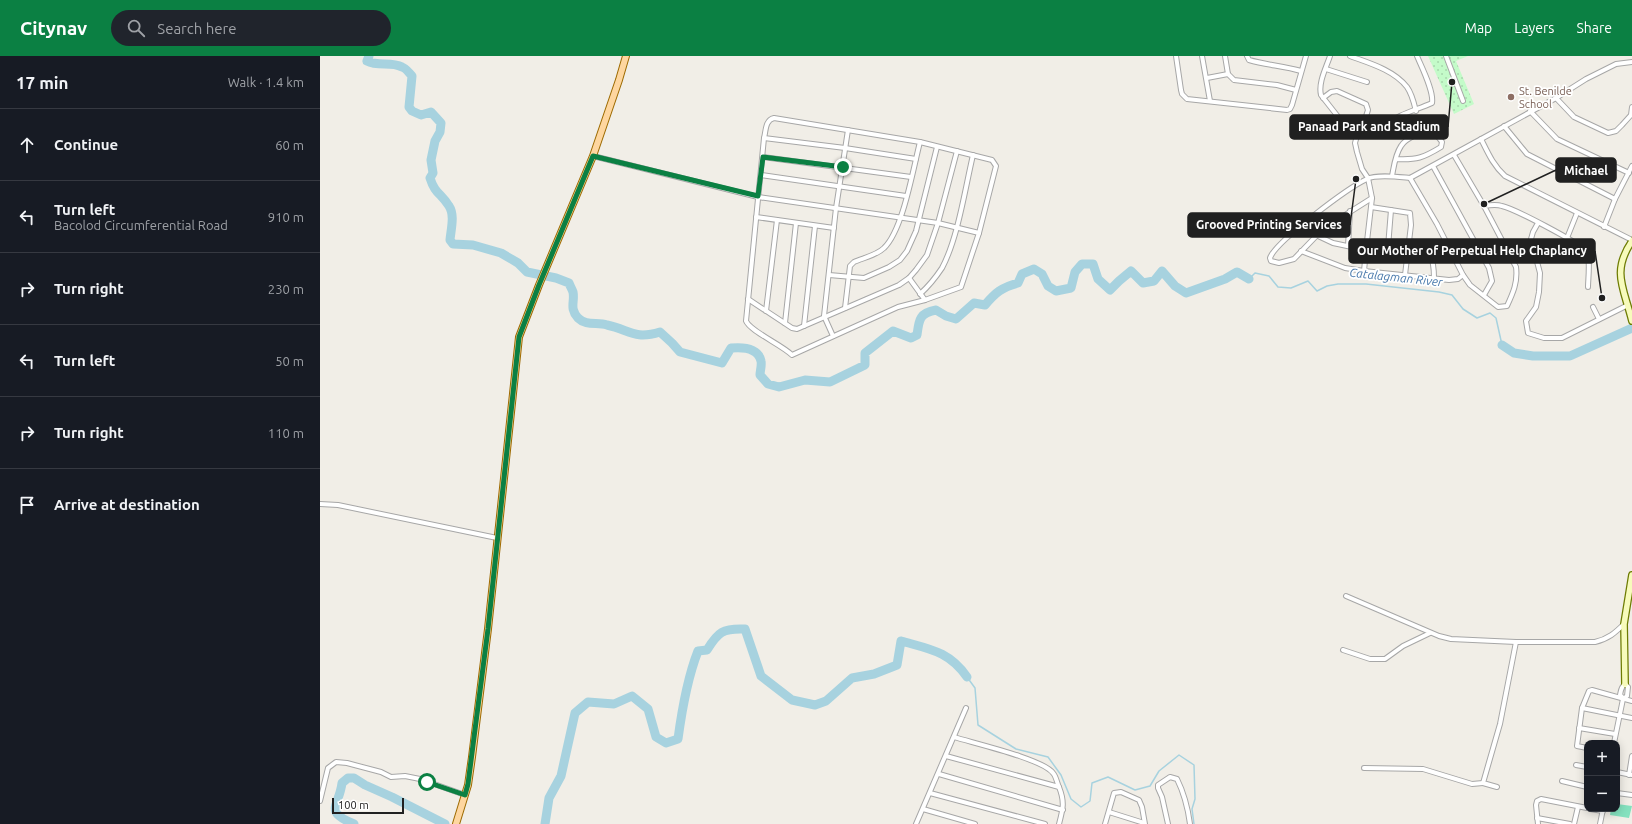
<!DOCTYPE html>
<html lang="en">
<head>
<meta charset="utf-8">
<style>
	body { margin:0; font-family:Ubuntu,sans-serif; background:#20242c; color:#f1f3f6 }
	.controls { position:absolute; right:12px; bottom:12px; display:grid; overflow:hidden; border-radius:8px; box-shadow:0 2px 10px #0003 }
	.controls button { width:36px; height:36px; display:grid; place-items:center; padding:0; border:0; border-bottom:1px solid #363941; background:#171b24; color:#f1f3f6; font:20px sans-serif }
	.scale { position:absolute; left:12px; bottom:10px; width:72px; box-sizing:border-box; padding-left:4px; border:2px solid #202020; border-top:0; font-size:11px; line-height:14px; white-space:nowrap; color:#202020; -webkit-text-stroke:3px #fff; paint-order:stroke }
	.stop { position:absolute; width:12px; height:12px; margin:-9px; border:3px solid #0b8043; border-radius:50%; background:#fff }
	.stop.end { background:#0b8043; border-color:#fff; box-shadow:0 1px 4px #0008 }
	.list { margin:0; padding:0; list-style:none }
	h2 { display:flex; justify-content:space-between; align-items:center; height:52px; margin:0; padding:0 16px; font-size:17px }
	h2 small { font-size:13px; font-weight:400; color:#9ea1a6 }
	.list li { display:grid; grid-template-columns:26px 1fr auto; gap:12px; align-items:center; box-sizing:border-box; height:72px; padding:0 16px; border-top:1px solid #363941 }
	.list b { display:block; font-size:15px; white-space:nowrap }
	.list p { margin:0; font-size:13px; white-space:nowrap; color:#9ea1a6 }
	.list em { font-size:13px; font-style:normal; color:#9ea1a6 }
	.icon { flex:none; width:22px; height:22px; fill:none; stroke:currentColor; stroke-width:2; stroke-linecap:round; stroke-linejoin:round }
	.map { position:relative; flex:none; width:1312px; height:768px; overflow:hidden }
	header { display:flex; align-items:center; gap:24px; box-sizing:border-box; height:56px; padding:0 20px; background:#0b8043; color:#fff }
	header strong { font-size:19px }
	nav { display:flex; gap:22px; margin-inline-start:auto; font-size:14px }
	.search { width:280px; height:36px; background:#20242c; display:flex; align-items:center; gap:10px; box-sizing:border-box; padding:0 14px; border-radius:22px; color:#9ea1a6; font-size:15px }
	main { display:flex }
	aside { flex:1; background:#171b24 }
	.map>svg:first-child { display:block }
</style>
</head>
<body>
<header>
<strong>Citynav</strong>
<div class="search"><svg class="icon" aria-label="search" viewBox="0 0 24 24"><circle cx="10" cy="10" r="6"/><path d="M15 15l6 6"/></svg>Search here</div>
<nav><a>Map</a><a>Layers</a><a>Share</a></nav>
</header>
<main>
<aside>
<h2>17 min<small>Walk · 1.4 km</small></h2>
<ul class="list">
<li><svg class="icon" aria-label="ahead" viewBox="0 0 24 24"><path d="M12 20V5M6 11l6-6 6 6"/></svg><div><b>Continue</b></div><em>60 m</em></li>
<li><svg class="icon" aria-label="left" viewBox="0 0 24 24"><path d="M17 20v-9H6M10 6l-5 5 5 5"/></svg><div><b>Turn left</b><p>Bacolod Circumferential Road</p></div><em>910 m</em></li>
<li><svg class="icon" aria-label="right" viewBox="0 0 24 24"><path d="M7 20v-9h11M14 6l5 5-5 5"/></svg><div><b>Turn right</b></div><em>230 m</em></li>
<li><svg class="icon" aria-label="left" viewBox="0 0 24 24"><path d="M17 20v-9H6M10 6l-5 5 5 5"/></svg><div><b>Turn left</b></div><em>50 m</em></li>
<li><svg class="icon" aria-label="right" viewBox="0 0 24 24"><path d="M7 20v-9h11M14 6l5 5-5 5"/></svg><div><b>Turn right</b></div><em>110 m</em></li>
<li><svg class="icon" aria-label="arrive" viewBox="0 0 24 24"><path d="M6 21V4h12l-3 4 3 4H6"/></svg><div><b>Arrive at destination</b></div></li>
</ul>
</aside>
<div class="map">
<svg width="1312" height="768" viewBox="0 0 1312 768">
	<defs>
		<pattern id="park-dots" width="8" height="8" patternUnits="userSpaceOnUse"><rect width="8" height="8" fill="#c4fbc9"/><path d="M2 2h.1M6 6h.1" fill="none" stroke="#a8d7ac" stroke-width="1.8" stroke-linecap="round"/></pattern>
	</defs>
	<rect width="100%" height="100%" fill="#f1eee7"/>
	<polygon fill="url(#park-dots)" points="1108,0 1148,0 1136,5 1154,48 1134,58"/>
	<polygon fill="#84e1be" points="1297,748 1312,750 1309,762 1290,759 1291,753 1297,753"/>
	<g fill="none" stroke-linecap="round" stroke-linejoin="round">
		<g stroke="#a7d2df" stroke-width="1.5">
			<polyline points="929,223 935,217 949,220 958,231 971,232 988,225 997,235 1007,230 1018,228 1046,228 1119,236 1132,239 1143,253 1157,262 1170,257 1176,262 1182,289"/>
			<polyline points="647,621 655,632 658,669 696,693 728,701 741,719 751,743 761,751 770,745 772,727 788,721 815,734 830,730 839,715 859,699 874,709 875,743 872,753 874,768"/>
		</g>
		<g stroke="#a7d2df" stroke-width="9">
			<path d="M 49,0 L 47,5 C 58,11 71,5 82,11 C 86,12 89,17 92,20 L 89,51 L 92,55 L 101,59 L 111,56 L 121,67 L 120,76 L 115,85 L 111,104 L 113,117 L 110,122 C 115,138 121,137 129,150 C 135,159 131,173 130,184 L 133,188 L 153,189 L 181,197 L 198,207 L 207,216 L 236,222 L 249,227 C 250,230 252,233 253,236 C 255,246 249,252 258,262 C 266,270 277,266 287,269 C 310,274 314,284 340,276 L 352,287 L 360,296 L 402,307 L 411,292 C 422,291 438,291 441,305 C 442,309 440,315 440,319 L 448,328 L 459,331 L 485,324 L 510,326 L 545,309 L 545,297 L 573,275 L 591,282 L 597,279 C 599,264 599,257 616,254 L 626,260 L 636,263 L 654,247 L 665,249 C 675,237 682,231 698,227 L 702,218 L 714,213 L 722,218 L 728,230 L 736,235 L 751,232 L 755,216 L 762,208 L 773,208 L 778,223 L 790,234 L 799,225 L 811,215 L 823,227 L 834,225 L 842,215 L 855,230 L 866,237 L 905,223 L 917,216 L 929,223"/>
			<polyline points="1182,289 1194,297 1213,300 1250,300 1312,272"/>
			<path d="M 34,768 C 3,755 19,751 22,727 L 28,722 L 34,722 L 45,729 L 72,741 L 125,768"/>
			<path d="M 225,768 L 229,742 L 241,720 L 255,657 L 268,646 L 294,648 L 312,640 L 328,653 L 336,681 L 346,687 L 358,683 C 362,653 367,623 378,595 L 387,594 C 398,576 403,572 425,573 L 441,620 L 472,644 L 495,649 L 506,645 L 532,622 L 554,618 L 577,609 L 581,585 C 609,593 629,595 647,621"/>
		</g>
		<g stroke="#a7a7a7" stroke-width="6">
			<g id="street">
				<polyline points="856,0 861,34 862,38 867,43 967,54 970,53 972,49 986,0"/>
				<polyline points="882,0 890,45"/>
				<polyline points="905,0 908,18 914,24 957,29 976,34"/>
				<path d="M 927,0 L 929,4 C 946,9 964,10 981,15"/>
				<path d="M 1010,0 C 1006,12 998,27 1001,39 L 1023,67 L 1038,76"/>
				<path d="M 1030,0 C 1049,7 1074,14 1087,31 C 1092,38 1094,47 1096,55"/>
				<polyline points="1126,0 1143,45"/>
				<polyline points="1006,13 1047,26"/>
				<polyline points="887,22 908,18"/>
				<polyline points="1003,42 1011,36 1017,35 1046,48 1048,54 1041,76"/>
				<polyline points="1236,42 1254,61 1288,77 1296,75 1302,69 1311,59 1312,51"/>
				<polyline points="1210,55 1237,83 1309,117"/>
				<path d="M 454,62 L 600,86 L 672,104 L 676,110 L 659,177 L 641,231 L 605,244 L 578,251 L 472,299 C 462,289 430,275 426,265 L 444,82 C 446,75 445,64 454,62 Z"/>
				<polyline points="1184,70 1207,98 1295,143"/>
				<polyline points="444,82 525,92 596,103"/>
				<path d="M 1161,83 C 1168,97 1173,109 1185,120 L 1312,184"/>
				<polyline points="273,100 438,141 618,167 659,177"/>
				<polyline points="443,101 591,121"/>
				<polyline points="1113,110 1169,212 1172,225 1164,239"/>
				<polyline points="441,119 586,140"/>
				<path d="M 1072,120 C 1074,110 1075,99 1081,90 C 1085,83 1104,73 1111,76 C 1117,78 1119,82 1122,86 L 1121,91 C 1103,102 1097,104 1076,103"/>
				<path d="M 1090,122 L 1117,168 L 1143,219 L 1150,229 L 1178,251 L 1187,250 C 1193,237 1198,226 1196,211 L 1164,150 L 1134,99"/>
				<path d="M 1052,142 L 1003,173 L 974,203 L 959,207 L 951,205 L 950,202 C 955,186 1029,131 1047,123 C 1057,118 1079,121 1090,122 L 1236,42 L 1266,23 L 1296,8 L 1312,6"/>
				<path d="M 1164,150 C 1170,149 1176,148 1182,150 C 1195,153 1258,186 1266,195 C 1271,201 1268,223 1268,231"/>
				<polyline points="1051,151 1090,157 1091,169 1085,219"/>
				<polyline points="436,161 514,172"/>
				<polyline points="1218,167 1213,176 1211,183 1220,217 1219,236 1216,251 1206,265 1208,277 1224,282 1242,282 1308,249"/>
				<polyline points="1284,171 1295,143 1312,110"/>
				<path d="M 996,179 L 1013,187 L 1046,194 L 1052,142 L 1048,122 L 1042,113 L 1037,96 L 1035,87 L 1038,76 C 1063,76 1060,70 1080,60 C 1090,55 1101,52 1112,47 C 1114,35 1102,12 1097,0"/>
				<polyline points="1247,182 1257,157"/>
				<path d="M 1089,185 C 1110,187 1114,203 1114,222"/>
				<polyline points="1028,190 1030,155"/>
				<polyline points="981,195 1025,212 1044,215 1129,224 1138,223 1143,219"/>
				<polyline points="1044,215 1046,194 1066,194 1068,191 1071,154"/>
				<polyline points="509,219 544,222 569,211 580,204 587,195 596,175 617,91"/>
				<polyline points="589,222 605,244"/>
				<path d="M 600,238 C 609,230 616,221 622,212 C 638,182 645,133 653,99"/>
				<polyline points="428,243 472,272 477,273 579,229 589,222 596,214 607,199 618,167 637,95"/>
				<polyline points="1273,251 1279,263"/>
				<path d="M 525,252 L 530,210 L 534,206 C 543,202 557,199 564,192 C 583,174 593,113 600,86"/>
				<polyline points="446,255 457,164"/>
				<polyline points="465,267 476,167"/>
				<polyline points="484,270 495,170"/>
				<polyline points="513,280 504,260 516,152 528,74"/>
				<polyline points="0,448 18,449 177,482"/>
				<polyline points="1026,540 1119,580 1131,583 1196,586"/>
				<polyline points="1023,594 1050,603 1065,603 1083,590 1110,577"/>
				<polyline points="1262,652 1312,662"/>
				<polyline points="1259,672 1295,678"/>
				<path d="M 634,681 C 653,687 723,703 733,717 C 736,720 737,727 739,731"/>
				<path d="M 1294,687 L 1303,643 L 1307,640 L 1308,631 L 1305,628 C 1301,631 1301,634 1300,639 L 1303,642"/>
				<polyline points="1267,692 1257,690 1262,652 1269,635 1272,634 1312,645"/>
				<path d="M 626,700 L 739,731 C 745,746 743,753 739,768"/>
				<polyline points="1256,709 1267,711"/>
				<polyline points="1044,712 1103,713 1152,728 1163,727"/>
				<polyline points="1297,716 1312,719"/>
				<polyline points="619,718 743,754"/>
				<polyline points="1309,719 1312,700"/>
				<polyline points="1242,725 1267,731"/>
				<path d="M 1177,731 L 1163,727 L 1180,668 L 1196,586 L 1275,586 C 1288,583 1295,577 1304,568"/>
				<polyline points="610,737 725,768"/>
				<polyline points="1297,737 1312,739"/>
				<polyline points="0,745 8,712 16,706 27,707 61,716 71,721 85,720 100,723 145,739"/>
				<polyline points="603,753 655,768"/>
				<polyline points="1270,753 1283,755"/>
				<polyline points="789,756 824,767"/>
				<polyline points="1217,762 1250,768"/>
				<polyline points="596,768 646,652"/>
				<polyline points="785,768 794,737 801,736 819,744 822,751 825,768"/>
				<path d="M 848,768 L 842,741 L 838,732 L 838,729 L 850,721 L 857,723 C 864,737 868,753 870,768"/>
				<polyline points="1218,768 1216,749 1217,745 1221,743 1267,752"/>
				<polyline points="1254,768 1258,751"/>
				<polyline points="1280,768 1283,753"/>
			</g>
		</g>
		<g stroke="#6e7c03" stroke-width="8">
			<g id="secondary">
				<path d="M 1312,185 C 1291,216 1304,232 1312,265"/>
				<polyline points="1305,628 1304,568 1312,519"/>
			</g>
		</g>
		<g stroke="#9d6a00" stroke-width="8">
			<polyline id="primary" points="136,768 148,729 152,701 168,573 199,281 219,229 273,100 299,24 306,0"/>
		</g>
		<use href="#street" stroke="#fff" stroke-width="4"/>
		<use href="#secondary" stroke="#f7fbbb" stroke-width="5.5"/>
		<use href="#primary" stroke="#fed69f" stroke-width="6"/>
	</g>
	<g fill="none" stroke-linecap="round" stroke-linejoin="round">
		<polyline stroke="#0b8043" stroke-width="5" points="107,726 145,739 148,728 168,573 199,281 219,229 273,100 438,140 443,101 523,111"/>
	</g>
	<circle fill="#8d6e63" stroke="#fff" stroke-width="1.5" cx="1191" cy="41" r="4"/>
	<g text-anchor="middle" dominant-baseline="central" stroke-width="3.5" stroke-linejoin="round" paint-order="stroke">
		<g font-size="11" fill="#785e54" stroke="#fff" text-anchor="start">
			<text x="1199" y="35">St. Benilde<tspan x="1199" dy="13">School</tspan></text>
		</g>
		<g font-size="12" font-style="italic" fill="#4778ab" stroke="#fff">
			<text transform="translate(1076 221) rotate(6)">Catalagman River</text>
		</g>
	</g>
	<path fill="none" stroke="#202020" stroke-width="1.5" d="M1132 26L1128 71M1164 148L1236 114M1036 123L1030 169M1282 242L1275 195"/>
	<g fill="#202020" stroke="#fff" stroke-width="1.5">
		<circle cx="1132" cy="26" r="4"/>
		<circle cx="1164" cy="148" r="4"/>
		<circle cx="1036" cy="123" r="4"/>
		<circle cx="1282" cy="242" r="4"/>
	</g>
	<g fill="#202020" stroke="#202020" stroke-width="1.5">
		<rect x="970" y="59" width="158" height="24" rx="4"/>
		<rect x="1236" y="102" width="60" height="24" rx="4"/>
		<rect x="868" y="157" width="162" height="24" rx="4"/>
		<rect x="1029" y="183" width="246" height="24" rx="4"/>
	</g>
	<g font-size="12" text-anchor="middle" font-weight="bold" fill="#fff">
		<text x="1049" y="75">Panaad Park and Stadium</text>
		<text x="1266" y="119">Michael</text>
		<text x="949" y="173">Grooved Printing Services</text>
		<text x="1152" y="199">Our Mother of Perpetual Help Chaplancy</text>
	</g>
</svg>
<div class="controls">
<button>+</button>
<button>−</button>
</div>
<div class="scale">100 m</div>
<div class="stop" style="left:107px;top:726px"></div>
<div class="stop end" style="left:523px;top:111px"></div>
</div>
</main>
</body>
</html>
